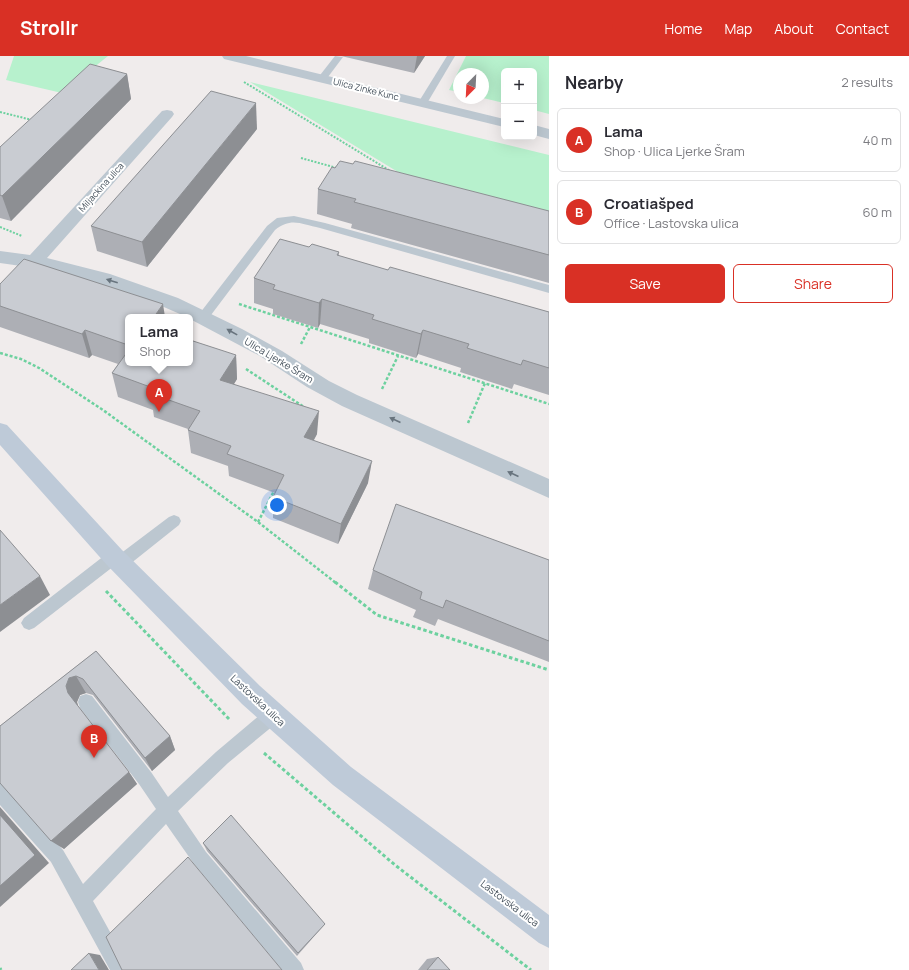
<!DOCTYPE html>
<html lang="en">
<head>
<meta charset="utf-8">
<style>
	body { margin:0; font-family:Manrope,sans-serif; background:#f2f2f3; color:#2b2b33 }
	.controls { position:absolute; right:12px; top:12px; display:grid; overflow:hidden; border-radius:6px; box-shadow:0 4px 16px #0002 }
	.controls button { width:36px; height:36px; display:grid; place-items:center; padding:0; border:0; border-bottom:1px solid #e1e1e2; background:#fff; color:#2b2b33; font:20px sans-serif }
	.compass { position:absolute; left:453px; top:12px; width:36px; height:36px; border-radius:50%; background:#fff; box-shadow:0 4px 16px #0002; rotate:204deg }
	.you { position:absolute; left:277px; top:449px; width:14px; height:14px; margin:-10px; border:3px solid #fff; border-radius:50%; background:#1a73e8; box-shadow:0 0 0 6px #1a73e833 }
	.badge { display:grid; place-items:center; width:26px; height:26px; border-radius:50%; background:#d93025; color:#fff; font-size:13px; font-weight:700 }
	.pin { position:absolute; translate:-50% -33px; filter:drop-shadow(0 1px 2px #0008) }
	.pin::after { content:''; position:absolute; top:21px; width:14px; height:12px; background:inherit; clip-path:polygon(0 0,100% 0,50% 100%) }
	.popup { position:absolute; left:125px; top:258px; width:68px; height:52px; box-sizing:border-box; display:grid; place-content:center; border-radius:6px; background:#fff; filter:drop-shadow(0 1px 3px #0005); font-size:13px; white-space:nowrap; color:#7c7c81 }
	.popup b { font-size:15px; color:#2b2b33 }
	.popup::after { content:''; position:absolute; left:50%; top:100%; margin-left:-8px; border:8px solid transparent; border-top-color:#fff }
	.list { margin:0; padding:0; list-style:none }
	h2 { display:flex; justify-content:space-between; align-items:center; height:52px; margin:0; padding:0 16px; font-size:17px }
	h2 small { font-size:13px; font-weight:400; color:#7c7c81 }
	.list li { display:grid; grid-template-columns:26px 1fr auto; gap:12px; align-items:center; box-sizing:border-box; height:64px; margin:0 8px 8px; padding:0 8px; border:1px solid #e1e1e2; border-radius:6px }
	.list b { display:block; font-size:15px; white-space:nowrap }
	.list p { margin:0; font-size:13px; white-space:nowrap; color:#7c7c81 }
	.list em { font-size:13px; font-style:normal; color:#7c7c81 }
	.actions { display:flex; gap:8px; padding:12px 16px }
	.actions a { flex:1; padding:9px 0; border:1px solid #d93025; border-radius:6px; text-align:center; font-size:14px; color:#d93025 }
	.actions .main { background:#d93025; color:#fff }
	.map { position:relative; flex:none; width:549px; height:914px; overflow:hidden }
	header { display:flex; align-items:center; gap:24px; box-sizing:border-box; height:56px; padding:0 20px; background:#d93025; color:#fff }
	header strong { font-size:19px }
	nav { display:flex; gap:22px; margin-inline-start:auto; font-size:14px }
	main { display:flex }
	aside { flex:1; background:#fff }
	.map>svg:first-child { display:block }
</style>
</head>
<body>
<header>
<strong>Strollr</strong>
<nav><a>Home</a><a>Map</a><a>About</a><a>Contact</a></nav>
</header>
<main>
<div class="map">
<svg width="549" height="914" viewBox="0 0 549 914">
	<rect width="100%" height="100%" fill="#f0ecec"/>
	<g fill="#b7f1cd">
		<polygon points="14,0 108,0 62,37 6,24"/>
		<polygon points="466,0 549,0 549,58 534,54 534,15 504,15 504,47 483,42 483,18 459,18 459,36 449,34"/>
		<polygon points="250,26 549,99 549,164 421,130"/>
	</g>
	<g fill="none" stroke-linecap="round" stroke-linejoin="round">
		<g stroke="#6dd19f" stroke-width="2" stroke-dasharray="2 1.5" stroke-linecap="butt">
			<polyline points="244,26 392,116"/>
			<polyline points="0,56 32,64"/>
			<polyline points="301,102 337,112"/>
			<polyline points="0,171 22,180"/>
		</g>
		<g stroke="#6dd19f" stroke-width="2.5" stroke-dasharray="3 2" stroke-linecap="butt">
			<polyline points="239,248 549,348"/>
			<polyline points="301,288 310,271"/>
			<polyline points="0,297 21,303 39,312 103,354 258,466 336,527"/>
			<polyline points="246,313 304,351"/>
			<polyline points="382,333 398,300"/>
			<polyline points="468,367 485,327"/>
			<polyline points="258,466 274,435"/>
		</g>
		<g stroke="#6dd19f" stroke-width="3" stroke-dasharray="3.5 2.5" stroke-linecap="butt">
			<polyline points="335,526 377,559 549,614"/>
			<polyline points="106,535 230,664"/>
			<polyline points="264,697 395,809 531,914"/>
			<polyline points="0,912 1,914"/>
		</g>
		<g fill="#bcc7d0" fill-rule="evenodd">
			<polygon points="335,0 343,1 325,25 319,25 317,23"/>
			<polygon points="447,0 455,0 426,49 420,49 418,47"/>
			<path d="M 294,160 L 325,167 L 549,229 L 549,237 L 320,172 C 301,168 291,161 275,174 L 208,263 L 204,264 L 200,263 L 198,260 L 200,257 L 267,170 L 277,162 Z"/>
			<polygon points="174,459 179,461 181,465 179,469 125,512 120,513 114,510 34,572 29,574 24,572 21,567 24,562 109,496 114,495 120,498 169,461"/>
			<polygon points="86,638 92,640 151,716 168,741 216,696 267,653 273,651 279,653 281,659 279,665 228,707 178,755 206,796 301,907 304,914 282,914 194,808 166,768 93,845 131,914 110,914 51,806 0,749 0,727 6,730 63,794 83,828 156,753 139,728 80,652 78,646 80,640"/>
		</g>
		<g fill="#bcc7d0" fill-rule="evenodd">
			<polygon points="222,0 246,0 504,63 504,71 224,3"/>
			<path d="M 167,54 L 172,55 L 174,58 L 172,61 L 47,202 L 110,218 L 178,242 L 242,273 L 282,295 L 329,325 L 357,339 L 549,423 L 549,442 L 342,350 L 307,331 L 260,300 L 190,263 L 190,261 L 187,261 C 125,233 67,216 0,207 L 0,195 L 30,199 L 162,55 Z"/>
			<polygon points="534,69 549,73 549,83 534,79"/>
		</g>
		<polygon fill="#becad8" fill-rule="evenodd" points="0,367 7,369 122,494 260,630 351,711 549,859 549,892 539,887 333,729 242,648 106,508 0,389"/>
	</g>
	<g fill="#adafb5">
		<polygon points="341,0 425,0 414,17"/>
		<polygon points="127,18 131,43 11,165 0,162 0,91"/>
		<polygon points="257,73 147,211 97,195 91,170"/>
		<polygon points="318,133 549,155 549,227 351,172 352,168 317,158"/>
		<polygon points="309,191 339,196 339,200 388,214 549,256 549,339 514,328 512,333 460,316 461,312 418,298 416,302 369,287 369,283 320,268 318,272 273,258 273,253 254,247 254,222"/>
		<polygon points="0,228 128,261 128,307 236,299 237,323 234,328 317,378 314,384 368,427 338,488 273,462 273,441 275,437 229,420 228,410 191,397 188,374 188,373 154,361 153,354 118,341 112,317 118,308 92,299 89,302 0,271"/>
		<polygon points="549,504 549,606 438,563 435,570 413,561 416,554 368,533 373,514"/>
		<polygon points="96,595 170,680 175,694 152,715 93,639 86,637 80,639 77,646 78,650 129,716 137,728 64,793 0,670"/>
		<polygon points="203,787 325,868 297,900 207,795"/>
		<polygon points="438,901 450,914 418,914 427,903"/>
	</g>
	<g fill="#8d8f93">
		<polygon points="417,0 425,0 414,17"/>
		<polygon points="127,18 131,43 11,165 2,140"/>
		<polygon points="256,47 257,73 147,211 142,186"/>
		<polygon points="322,243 320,268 318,272 319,247"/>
		<polygon points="163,248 165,261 154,261"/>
		<polygon points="85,274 92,299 89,302 82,278"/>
		<polygon points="423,274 418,298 416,302 421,278"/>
		<polygon points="236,299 237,323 222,347 220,324"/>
		<polygon points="319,355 317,378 303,403 304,381"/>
		<polygon points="372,405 368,427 338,488 341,468"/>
		<polygon points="40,520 50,539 0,576 0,549"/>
		<polygon points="76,620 86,637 80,639 77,646 79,653 68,637 66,630 69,622"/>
		<polygon points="170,680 175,694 152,715 145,702"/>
		<polygon points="129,716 137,728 64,793 51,785"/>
		<polygon points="0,751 49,807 0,851"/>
		<polygon points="89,897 100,899 109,914 99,914"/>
	</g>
	<g fill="#c9ccd2" stroke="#8d8f93">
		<polygon points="90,8 127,18 2,140 0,139 0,91"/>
		<polygon points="211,35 256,47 142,186 91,170"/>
		<polygon points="340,105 353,108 355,105 549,155 549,199 354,146 356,143 318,133 332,111 335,112"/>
		<polygon points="280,183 309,191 312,188 339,196 337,199 388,214 390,211 549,256 549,312 523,304 521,309 467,292 469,288 423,274 421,278 372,263 374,259 322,243 319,247 273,233 275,229 254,222"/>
		<polygon points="24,203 163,248 154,261 128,261 128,289 85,274 82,278 0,250 0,228"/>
		<polygon points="190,284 236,299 220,324 319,355 304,381 372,405 341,468 273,441 284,419 227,398 231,390 188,374 200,355 149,337 153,332 112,317 128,295 128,307 190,307"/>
		<polygon points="396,448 549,504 549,585 446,544 443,552 420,543 422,536 373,514"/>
		<polygon points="0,474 40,520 0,549"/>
		<polygon points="96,595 170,680 145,702 83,623 76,620 69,622 66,630 68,637 129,716 51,785 0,727 0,670"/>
		<polygon points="0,759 35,799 0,830"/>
		<polygon points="231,759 325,868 298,897 203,787"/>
		<polygon points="188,801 282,914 122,914 106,881"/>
		<polygon points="89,897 99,914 71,914"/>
		<polygon points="438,901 450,914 427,914"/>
	</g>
	<defs><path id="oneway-solid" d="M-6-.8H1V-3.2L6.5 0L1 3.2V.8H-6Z"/></defs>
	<g fill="#68747e">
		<use href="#oneway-solid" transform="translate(112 225) rotate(-163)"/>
		<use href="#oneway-solid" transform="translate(232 276) rotate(-151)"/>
		<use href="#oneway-solid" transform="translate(395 364) rotate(-156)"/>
		<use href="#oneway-solid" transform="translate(513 418) rotate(-156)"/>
	</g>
	<g text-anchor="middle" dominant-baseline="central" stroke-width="4" stroke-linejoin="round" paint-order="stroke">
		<g font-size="9" fill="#44505b" stroke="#fff">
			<text transform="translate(366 33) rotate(14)">Ulica Zinke Kunc</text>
			<text transform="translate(101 131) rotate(-48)">Miljackina ulica</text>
		</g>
		<g font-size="10" fill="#44505b" stroke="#fff">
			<text transform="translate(279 304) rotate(31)">Ulica Ljerke Šram</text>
			<text transform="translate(258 644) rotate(43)">Lastovska ulica</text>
			<text transform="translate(510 847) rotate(37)">Lastovska ulica</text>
		</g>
	</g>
</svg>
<div class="controls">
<button>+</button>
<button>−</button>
</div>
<svg class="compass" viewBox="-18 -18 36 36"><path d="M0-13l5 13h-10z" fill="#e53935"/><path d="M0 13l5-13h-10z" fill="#7c7c81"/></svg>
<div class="you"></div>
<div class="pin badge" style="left:159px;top:356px">A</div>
<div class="popup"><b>Lama</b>Shop</div>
<div class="pin badge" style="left:94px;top:702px">B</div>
</div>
<aside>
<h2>Nearby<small>2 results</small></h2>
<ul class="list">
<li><span class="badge">A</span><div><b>Lama</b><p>Shop · Ulica Ljerke Šram</p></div><em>40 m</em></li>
<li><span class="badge">B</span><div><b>Croatiašped</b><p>Office · Lastovska ulica</p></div><em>60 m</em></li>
</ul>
<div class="actions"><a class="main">Save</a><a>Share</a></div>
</aside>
</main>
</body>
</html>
